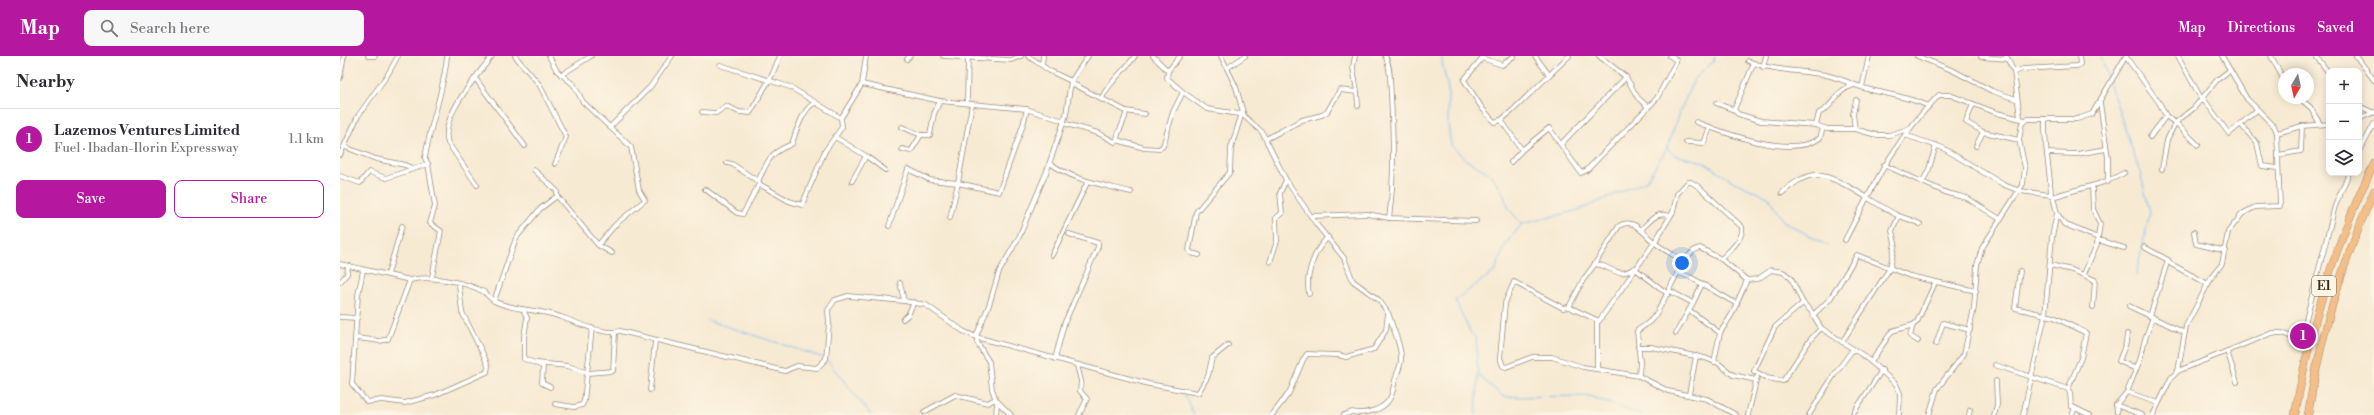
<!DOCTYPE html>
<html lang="en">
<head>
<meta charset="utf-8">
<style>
	body { margin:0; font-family:"Libre Bodoni",serif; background:#f7f7f7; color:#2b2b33 }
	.controls { position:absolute; right:12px; top:12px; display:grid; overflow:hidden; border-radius:8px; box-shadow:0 2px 10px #0003 }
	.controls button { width:36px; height:36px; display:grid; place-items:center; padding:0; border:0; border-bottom:1px solid #e1e1e2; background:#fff; color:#2b2b33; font:20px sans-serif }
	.compass { position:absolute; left:1938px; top:12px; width:36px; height:36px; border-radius:50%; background:#fff; box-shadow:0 2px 10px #0003; rotate:189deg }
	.you { position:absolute; left:1342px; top:207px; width:14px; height:14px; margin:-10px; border:3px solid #fff; border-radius:50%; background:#1a73e8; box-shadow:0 0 0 6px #1a73e833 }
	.badge { display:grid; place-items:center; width:26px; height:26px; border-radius:50%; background:#b5179e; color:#fff; font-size:13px; font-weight:700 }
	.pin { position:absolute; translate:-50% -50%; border:2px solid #fff; box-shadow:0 1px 4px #0006 }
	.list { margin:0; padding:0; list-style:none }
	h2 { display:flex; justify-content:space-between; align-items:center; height:52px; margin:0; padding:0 16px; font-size:17px }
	h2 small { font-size:13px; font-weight:400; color:#7c7c81 }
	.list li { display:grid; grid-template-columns:26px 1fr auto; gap:12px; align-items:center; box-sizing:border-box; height:60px; padding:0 16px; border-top:1px solid #e1e1e2 }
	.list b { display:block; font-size:15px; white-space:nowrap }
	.list p { margin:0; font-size:13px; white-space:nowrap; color:#7c7c81 }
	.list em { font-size:13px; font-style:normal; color:#7c7c81 }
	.actions { display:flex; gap:8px; padding:12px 16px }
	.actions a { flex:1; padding:9px 0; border:1px solid #b5179e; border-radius:8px; text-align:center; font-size:14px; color:#b5179e }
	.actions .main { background:#b5179e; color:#fff }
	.icon { flex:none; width:22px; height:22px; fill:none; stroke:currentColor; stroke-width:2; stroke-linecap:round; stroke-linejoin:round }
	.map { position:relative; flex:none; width:2034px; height:359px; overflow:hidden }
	header { display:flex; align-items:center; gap:24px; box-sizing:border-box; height:56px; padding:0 20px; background:#b5179e; color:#fff }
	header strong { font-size:19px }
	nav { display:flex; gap:22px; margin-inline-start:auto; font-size:14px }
	.search { width:280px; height:36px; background:#f7f7f7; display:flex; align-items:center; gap:10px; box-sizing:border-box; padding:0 14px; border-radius:8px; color:#7c7c81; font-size:15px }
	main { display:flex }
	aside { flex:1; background:#fff }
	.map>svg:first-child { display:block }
</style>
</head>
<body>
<header>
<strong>Map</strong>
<div class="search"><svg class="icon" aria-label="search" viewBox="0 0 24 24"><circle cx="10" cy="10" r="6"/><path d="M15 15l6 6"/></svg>Search here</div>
<nav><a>Map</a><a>Directions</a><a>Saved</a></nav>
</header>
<main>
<aside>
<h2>Nearby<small></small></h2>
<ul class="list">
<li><span class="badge">1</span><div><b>Lazemos Ventures Limited</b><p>Fuel · Ibadan-Ilorin Expressway</p></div><em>1.1 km</em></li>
</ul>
<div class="actions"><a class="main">Save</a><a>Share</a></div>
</aside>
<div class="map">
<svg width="2034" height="359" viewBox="0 0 2034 359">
	<rect width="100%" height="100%" fill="#fcf5e5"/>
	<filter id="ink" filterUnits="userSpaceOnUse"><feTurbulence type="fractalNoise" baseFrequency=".025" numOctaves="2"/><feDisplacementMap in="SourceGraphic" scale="8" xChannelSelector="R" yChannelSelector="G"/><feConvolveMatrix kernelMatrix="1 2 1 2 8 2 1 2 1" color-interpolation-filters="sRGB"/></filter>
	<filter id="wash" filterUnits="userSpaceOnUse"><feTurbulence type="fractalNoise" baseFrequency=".012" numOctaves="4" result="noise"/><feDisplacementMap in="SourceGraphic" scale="16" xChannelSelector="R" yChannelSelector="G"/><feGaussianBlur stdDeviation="0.9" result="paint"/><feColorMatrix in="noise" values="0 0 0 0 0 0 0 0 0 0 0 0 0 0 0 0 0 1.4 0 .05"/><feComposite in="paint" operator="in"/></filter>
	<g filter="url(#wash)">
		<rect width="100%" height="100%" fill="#f7ead3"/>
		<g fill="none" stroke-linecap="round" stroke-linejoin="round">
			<g stroke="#7ebbf1" stroke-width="1">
				<polyline points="1102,0 1102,7 1108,32 1108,69 1111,89 1126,104 1149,117 1161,132 1169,153 1182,168"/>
				<polyline points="1761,0 1769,26"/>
				<polyline points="1770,29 1800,116 1810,156 1796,219"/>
				<polyline points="1327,92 1334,99 1364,106 1394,126 1428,141 1443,165 1488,190"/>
				<polyline points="367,264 484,302"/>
				<polyline points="487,304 531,359"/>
				<polyline points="1139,320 1164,341 1249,340 1301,359"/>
				<polyline points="843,336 854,359"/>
				<polyline points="1136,359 1138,320 1136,282 1130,276 1115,244 1155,215 1166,187 1182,168 1239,154 1306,125 1327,92 1338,60 1354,23 1373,6 1375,0"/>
			</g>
		</g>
	</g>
	<g filter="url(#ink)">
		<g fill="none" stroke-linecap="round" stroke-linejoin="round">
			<g stroke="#998a78" stroke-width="5.5">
				<g id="street">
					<polyline points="28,0 35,0"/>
					<polyline points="175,0 199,28 226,81 215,108"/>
					<polyline points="209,0 217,15 234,29 243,46 291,91 299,134 305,144 276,168 258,189"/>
					<polyline points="603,0 671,4 681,0"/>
					<polyline points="688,0 710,15 731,25"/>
					<polyline points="813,0 828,15"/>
					<polyline points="881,0 896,31 904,60 922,76 946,124 977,169 1004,202 1013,225 1039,244 1048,257 1046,274 1034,293 1006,301 998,299 967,298 963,304 949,337 932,359"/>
					<path d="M 1045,0 C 1051,10 1050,28 1051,39 C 1053,81 1055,120 1049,162"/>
					<polyline points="1142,0 1142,2 1124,24 1142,52 1154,66 1161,64 1172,55 1229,0"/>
					<polyline points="1195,0 1209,19"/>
					<polyline points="1259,0 1286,21 1298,42 1308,51"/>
					<polyline points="1577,0 1614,15 1652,35 1676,43"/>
					<polyline points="1666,0 1674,16 1680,61"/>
					<polyline points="1838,0 1862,44"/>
					<polyline points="1931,0 1944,24"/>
					<polyline points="1976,0 1989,17"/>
					<polyline points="2016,0 2034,24"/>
					<polyline points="1641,1 1668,3"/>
					<polyline points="1786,1 1820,48 1826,60 1835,67"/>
					<polyline points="1142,2 1162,9 1174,0"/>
					<polyline points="567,3 570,0"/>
					<path d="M 1408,5 C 1433,15 1459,14 1486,19 C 1500,22 1513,29 1527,33 C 1547,38 1569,41 1589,50"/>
					<polyline points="702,8 703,0"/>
					<polyline points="380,9 450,31 501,62"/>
					<polyline points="1423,11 1426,0"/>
					<polyline points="887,12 905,0"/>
					<polyline points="1674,16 1683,13 1737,10 1740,8 1739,0"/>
					<polyline points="221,19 251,0"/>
					<polyline points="0,22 4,0"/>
					<polyline points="135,22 185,90"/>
					<path d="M 731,27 L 786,55 C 786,66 777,74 777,84"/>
					<polyline points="522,28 526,0"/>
					<polyline points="1522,31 1529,0"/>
					<polyline points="843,36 867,53 899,58 902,57 891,92 890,116 856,156 849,194 851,197 859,199"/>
					<polyline points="1017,36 1018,50"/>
					<polyline points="1863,42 1889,78 1917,54"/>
					<polyline points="1959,42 1970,51 1980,68"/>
					<path d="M 762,44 C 762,33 788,11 795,0"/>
					<polyline points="627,47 628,0"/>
					<polyline points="1376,47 1394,54 1398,58 1421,65 1476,69 1487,73 1515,73 1536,79 1549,79 1568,73"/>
					<polyline points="1760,47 1768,102 1768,126"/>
					<polyline points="1633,48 1626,66 1643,76"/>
					<polyline points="2019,50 2034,57"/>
					<polyline points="1394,54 1414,7"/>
					<polyline points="786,55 805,58"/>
					<polyline points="362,56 376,57 386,50 399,56 410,57 432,19 440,0"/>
					<polyline points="2019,63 2034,56"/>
					<polyline points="1161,64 1182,94"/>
					<path d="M 1356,66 C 1384,77 1452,103 1480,82 L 1483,72"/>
					<polyline points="723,67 758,77 775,86 777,84 804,92 819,93 823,90 833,56 843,36 827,22 828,15 840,0"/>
					<polyline points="1836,67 1858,89"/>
					<path d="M 1476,69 L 1479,57 C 1496,50 1493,35 1514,29"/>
					<polyline points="1901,69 1917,87 1922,110 1938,112"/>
					<polyline points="270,71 310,31 332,0"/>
					<polyline points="562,71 581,79 590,79 594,58 600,45"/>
					<polyline points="1515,73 1513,58 1516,44"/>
					<polyline points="1937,77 1962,70 1989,68"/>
					<polyline points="1565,79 1603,92 1664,129 1680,135 1711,139"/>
					<polyline points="495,81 526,100 545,114"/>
					<polyline points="1810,81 1826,60"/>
					<polyline points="926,83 962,64 982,59 987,56 1000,34 1017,36 1013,11 1015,0"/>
					<polyline points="1346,86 1364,87 1370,71"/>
					<polyline points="1221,88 1286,21"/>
					<polyline points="1636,90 1643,76 1679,84"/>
					<polyline points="5,91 36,103 65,109 74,113"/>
					<polyline points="562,93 571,95 581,79"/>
					<polyline points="1707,97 1737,98 1766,93"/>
					<polyline points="2019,97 2034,68"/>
					<polyline points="0,99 18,60 48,18 58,0"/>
					<polyline points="1938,99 1961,95 1962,70"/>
					<polyline points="1171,106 1182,94 1209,72 1241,117 1247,114 1317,42 1336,6 1336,4 1330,0"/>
					<polyline points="387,107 392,108 419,126"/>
					<path d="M 710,107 C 732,124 764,129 791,136"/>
					<polyline points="1544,109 1607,137 1627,142 1660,163"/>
					<polyline points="1822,113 1827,84 1835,67 1854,52 1877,24 1890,14"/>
					<polyline points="194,114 217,135 217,140 258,189 272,197"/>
					<polyline points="0,120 20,127 29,116 46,122 88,108"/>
					<path d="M 418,125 C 430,102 428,98 452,88 C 455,77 465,48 476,47"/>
					<polyline points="512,125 526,100"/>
					<polyline points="1583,125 1589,113 1596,89"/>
					<path d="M 137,129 L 108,87 C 99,61 138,19 152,0"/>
					<polyline points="365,133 397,157 403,158 419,128 449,145 462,149 485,95 502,71 501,62 522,28 600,45 686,53 724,65"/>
					<path d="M 1442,137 C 1451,128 1465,119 1477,119 C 1501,121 1536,149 1557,159 C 1564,162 1572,164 1580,168"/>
					<path d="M 1713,141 C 1737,132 1762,130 1784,117"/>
					<polyline points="1717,157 1724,168 1758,182"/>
					<polyline points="971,160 1027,158 1049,162 1136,165"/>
					<polyline points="610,162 618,127 659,136 683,69 687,53"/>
					<polyline points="549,170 568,113 590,124 618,127 632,48"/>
					<path d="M 1301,174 C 1311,164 1316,155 1330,160"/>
					<polyline points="1854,176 1856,188 1886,195"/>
					<path d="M 1505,184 C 1534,128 1554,85 1599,39 L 1610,39 L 1657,57 L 1685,64"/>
					<polyline points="1758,184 1784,192"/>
					<polyline points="1804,191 1828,204 1831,208 1868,228"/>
					<polyline points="712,199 748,125"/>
					<path d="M 1381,203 C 1389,195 1404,183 1402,171 L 1359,131 L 1351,126 L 1348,126 L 1337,138 L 1333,156 L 1314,187 L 1259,265 L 1229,251 L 1223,252 L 1174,226 L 1165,247 L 1160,302 L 1163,310 L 1166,311 L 1192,301 L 1212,301 L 1243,311 L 1299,320 L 1328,335 L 1367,343 L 1396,359"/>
					<polyline points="930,206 937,185 936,162 942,157 940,137 946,124"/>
					<path d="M 0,208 L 70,224 C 88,219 127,226 144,236 C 148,239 151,244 156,246 C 176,255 200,253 221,261 C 236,266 264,280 280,275 L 445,315 L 457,310 L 477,312 L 486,303 L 489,268 L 488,254 L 495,244 L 508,240 L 564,245"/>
					<path d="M 1254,209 L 1279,170 C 1294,160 1304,179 1315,187 C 1324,194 1335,200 1345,206"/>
					<polyline points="1710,209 1732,214 1755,224 1753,251"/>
					<polyline points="23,215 18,239 12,328 27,346 42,344 65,347 95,339 147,316 148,310 144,300 122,256 119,229"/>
					<polyline points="1680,215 1675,252 1714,261 1746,277 1741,302 1728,333"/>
					<polyline points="1339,217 1350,221 1397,248"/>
					<polyline points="48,218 62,170"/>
					<polyline points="1744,218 1757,188 1760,168 1753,153 1752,130"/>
					<path d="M 92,221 L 101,175 L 90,167 L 95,150 L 88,108 L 85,102 C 90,68 104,35 107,0"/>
					<polyline points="0,226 7,218 8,210"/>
					<polyline points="560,227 564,245 586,249 623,275 636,281 809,328 858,337 868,320 872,302 888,289"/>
					<polyline points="1330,235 1353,247 1336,277"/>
					<path d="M 969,238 C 965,219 974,195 988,181"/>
					<polyline points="154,245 176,182 200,153 217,140"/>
					<polyline points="1353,247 1362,228"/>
					<polyline points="1463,247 1435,271 1414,315 1427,322 1443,325 1470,284 1481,272"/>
					<polyline points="1789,250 1845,277"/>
					<path d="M 1229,251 L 1243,224 L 1255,208 C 1270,209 1278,224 1294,212 L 1328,238"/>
					<polyline points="183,253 187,262 184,281 184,303 203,310 202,327 210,331"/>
					<polyline points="1349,254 1380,277"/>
					<polyline points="1473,259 1490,243 1517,199 1570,220 1636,235"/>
					<polyline points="1810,260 1828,204"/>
					<polyline points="0,261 17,262"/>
					<polyline points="563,263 568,259 574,246"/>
					<polyline points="1787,278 1786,287 1779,305 1796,313"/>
					<polyline points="17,282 40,285 48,283 70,224"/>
					<polyline points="1961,283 1995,150 2009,117"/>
					<polyline points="1578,285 1570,280 1573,269 1577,266 1595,227"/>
					<polyline points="1502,286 1550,212 1555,187 1552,175 1559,160"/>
					<polyline points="1596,288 1603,267 1630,274"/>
					<polyline points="1298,291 1311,291 1365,302 1378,307 1393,319 1416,324"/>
					<polyline points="1887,295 1897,326"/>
					<polyline points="715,303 724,268 758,191 758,187 729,178"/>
					<polyline points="1374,306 1380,277 1392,258 1407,224"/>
					<polyline points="1531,306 1552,275 1573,269"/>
					<polyline points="196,307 228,310 248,317 273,315 275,277"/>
					<polyline points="737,309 741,325 740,335 747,343 739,359"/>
					<polyline points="1655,309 1728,333 1730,337 1731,350 1735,352 1732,359"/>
					<polyline points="1257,313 1257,265"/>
					<polyline points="1838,315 1846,270 1872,220 1882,208 1888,176 1902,158 1915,151 1940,150 1937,77 1934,70 1907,43 1882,0"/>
					<path d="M 1299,320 L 1300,306 L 1297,275 C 1302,271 1308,268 1312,263 C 1325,250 1342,194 1360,192 L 1381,203 L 1407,224 L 1418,223 L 1431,214 L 1443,216 L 1451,222 L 1463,247 L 1471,255 L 1481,272 L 1524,300 L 1556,328 L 1560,337 L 1559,359"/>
					<polyline points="310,334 315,285"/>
					<polyline points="1787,336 1818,347"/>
					<polyline points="1349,338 1356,300"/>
					<polyline points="215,348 234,351 242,349 244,345 252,272"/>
					<polyline points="1776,349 1787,336 1800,304 1805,283 1813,261"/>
					<polyline points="1735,352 1749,359"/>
					<polyline points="584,356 615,339 648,347 655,343 671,359"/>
					<polyline points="1777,356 1776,349 1802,359"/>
					<polyline points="656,359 657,347 652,333 649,306 637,286 637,278 649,249 659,216 679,181 706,117 726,59 731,25 748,0"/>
					<path d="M 1004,359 L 1012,356 C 1025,359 1044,354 1050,342 C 1054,336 1053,328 1056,321 C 1058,314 1062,309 1061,300 C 1060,286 1053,273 1049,259"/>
					<polyline points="1408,359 1417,321"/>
					<polyline points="1469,359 1494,319 1513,293"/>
					<polyline points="1512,359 1542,314"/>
					<polyline points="1589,359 1597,333 1624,298 1634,252 1637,209 1642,192 1683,128 1685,112 1679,84 1682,67 1688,63 1737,63 1752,58 1786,0"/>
					<polyline points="1629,359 1630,354"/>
					<polyline points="1654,359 1657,349 1656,325"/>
					<path d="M 1683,359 L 1705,259 L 1712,181 L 1717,157 L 1713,141 L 1711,139 C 1710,114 1704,89 1705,63"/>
					<polyline points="1813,359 1831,322 1838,315 1932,277 1942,277 1969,288"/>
				</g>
			</g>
			<g stroke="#998a78" stroke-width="8">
				<g id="highway">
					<path d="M 1955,359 C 1970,271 1994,188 2034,108"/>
					<path d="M 1968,359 C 1980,281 2002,207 2034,135"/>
				</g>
			</g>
			<use href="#street" stroke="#fff" stroke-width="4"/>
			<use href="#highway" stroke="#f6be87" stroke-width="7"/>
		</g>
	</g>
	<g text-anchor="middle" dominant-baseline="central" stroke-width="3" stroke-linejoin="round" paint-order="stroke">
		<rect fill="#fcf5e5" stroke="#75675a" stroke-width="1" x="1972" y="220" width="24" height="20" rx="3"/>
		<g font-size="12" font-weight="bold" fill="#3b2a1e">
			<text x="1984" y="230">E1</text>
		</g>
	</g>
</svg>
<div class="controls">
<button>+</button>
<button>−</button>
<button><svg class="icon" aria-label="layers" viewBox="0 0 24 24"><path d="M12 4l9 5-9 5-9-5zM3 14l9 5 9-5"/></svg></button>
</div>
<svg class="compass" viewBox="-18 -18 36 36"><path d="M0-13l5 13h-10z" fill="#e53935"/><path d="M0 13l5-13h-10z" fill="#7c7c81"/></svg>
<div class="you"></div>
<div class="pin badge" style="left:1963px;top:280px">1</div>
</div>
</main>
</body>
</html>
